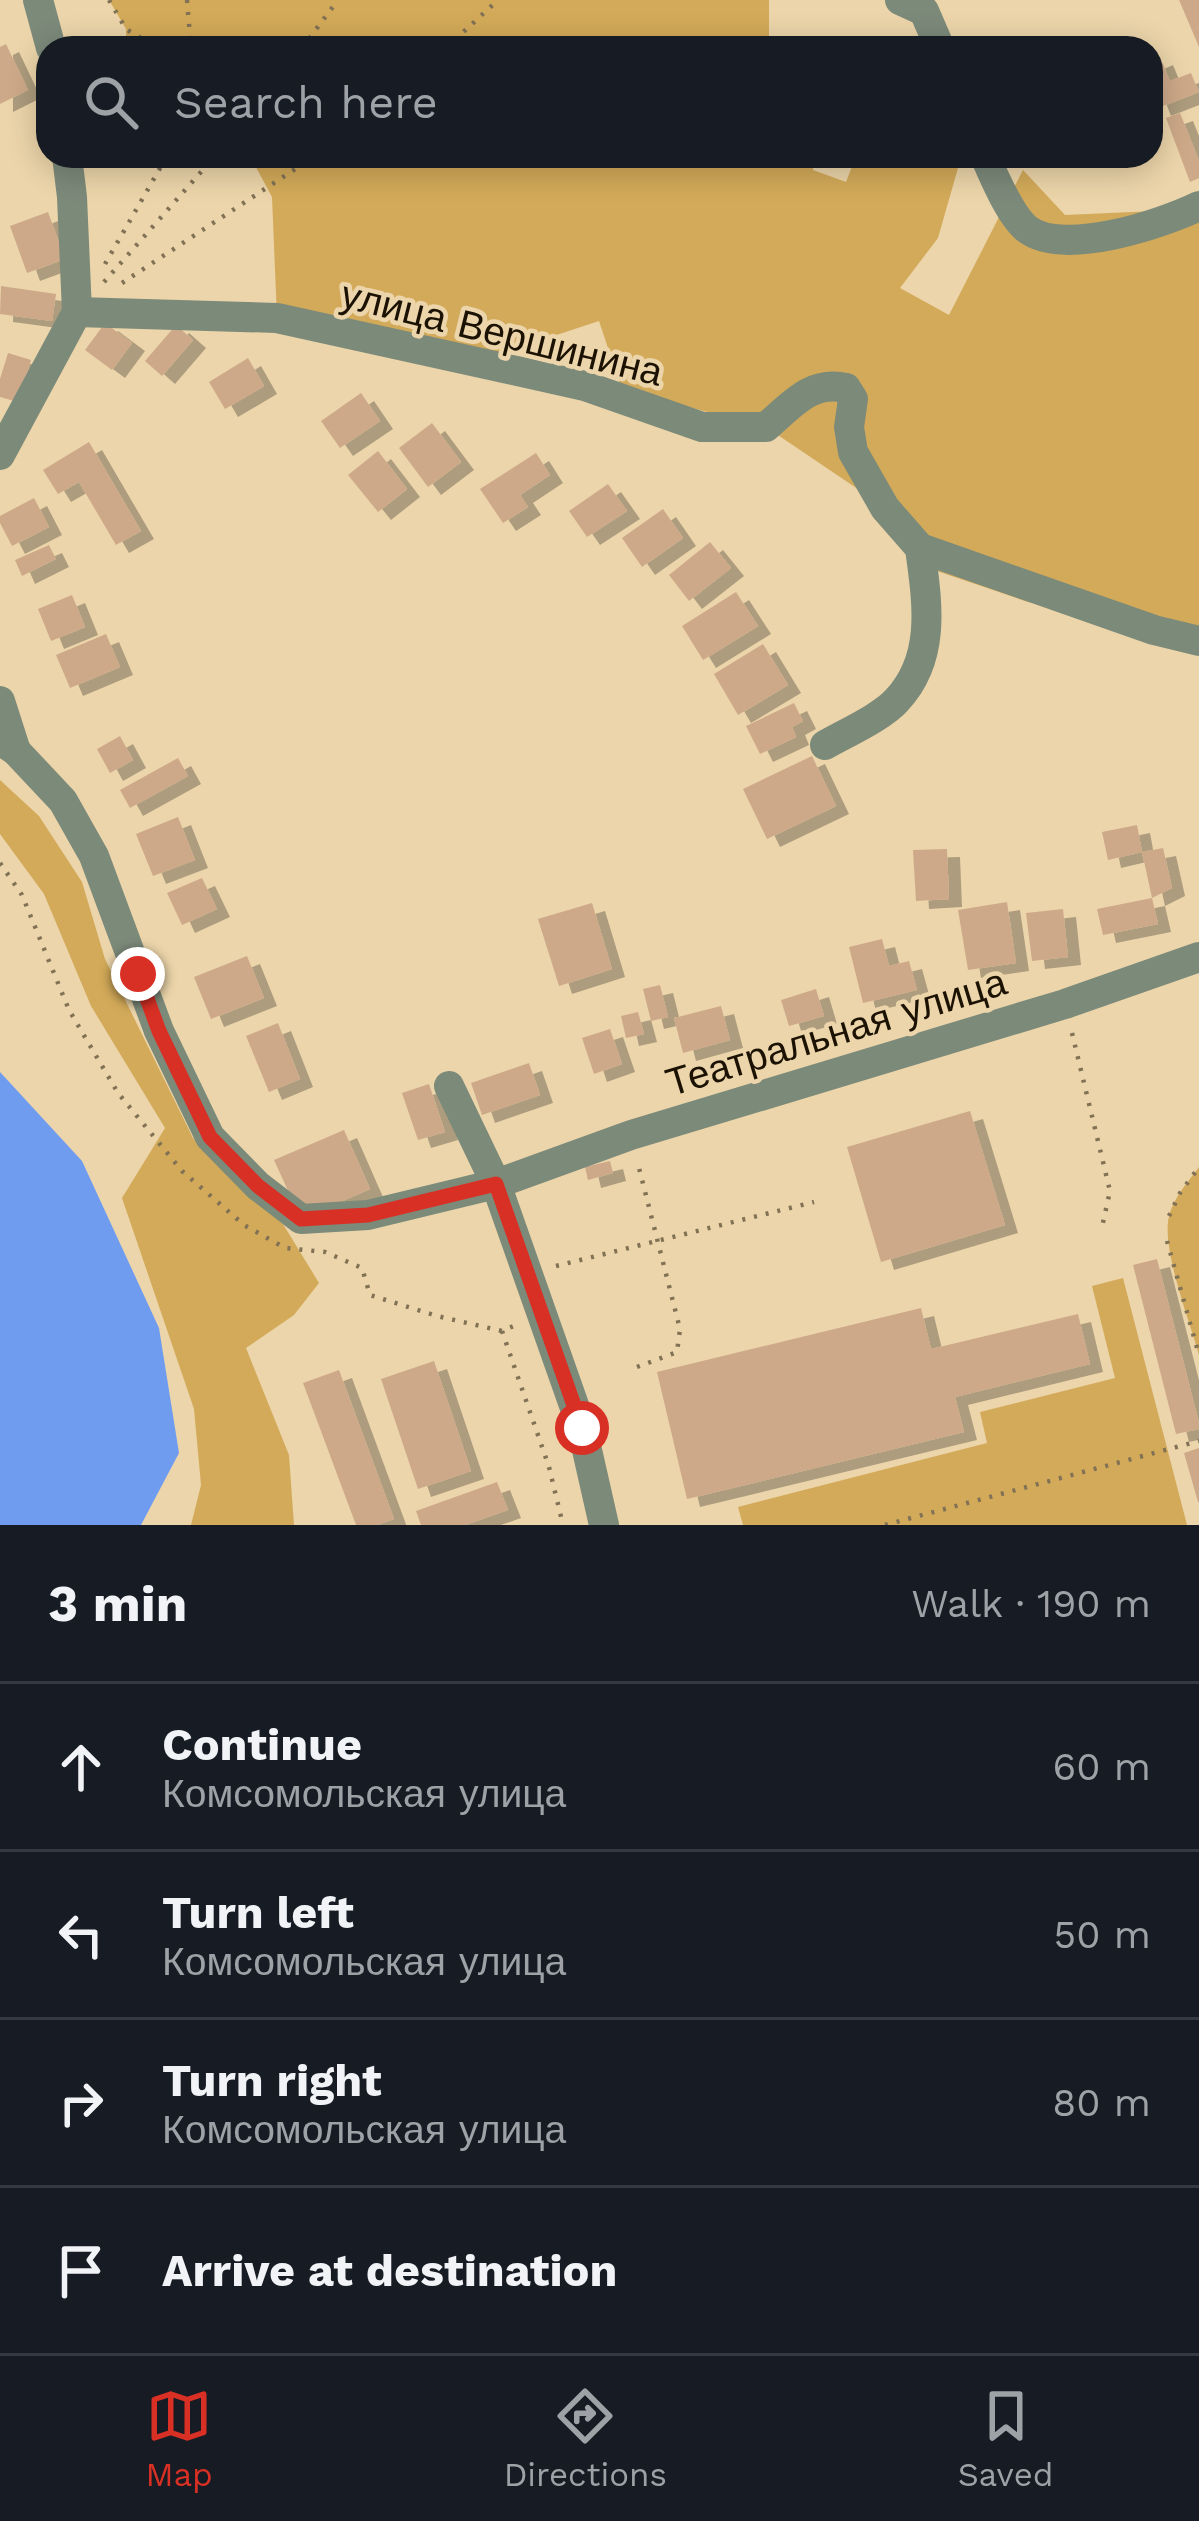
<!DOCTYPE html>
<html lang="en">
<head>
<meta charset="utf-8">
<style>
	body { margin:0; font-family:"Work Sans",sans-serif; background:#242831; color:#f1f3f6 }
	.stop { position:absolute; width:36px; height:36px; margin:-27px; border:9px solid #d93025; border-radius:50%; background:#fff }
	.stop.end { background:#d93025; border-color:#fff; box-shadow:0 3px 12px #0008 }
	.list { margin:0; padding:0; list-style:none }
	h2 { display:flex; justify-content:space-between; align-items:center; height:156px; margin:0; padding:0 48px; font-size:51px }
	h2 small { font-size:39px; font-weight:400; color:#9ea1a6 }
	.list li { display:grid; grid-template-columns:78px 1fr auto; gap:36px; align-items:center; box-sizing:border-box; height:168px; padding:0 48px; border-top:3px solid #363941 }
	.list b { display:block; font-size:45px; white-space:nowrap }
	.list p { margin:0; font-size:39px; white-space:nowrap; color:#9ea1a6 }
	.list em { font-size:39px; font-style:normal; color:#9ea1a6 }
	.icon { flex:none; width:66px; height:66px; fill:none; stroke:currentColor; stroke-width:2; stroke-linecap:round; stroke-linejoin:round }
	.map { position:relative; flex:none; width:1199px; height:1525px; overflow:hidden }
	.search { position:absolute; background:#171b24; box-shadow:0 6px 30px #0003; left:36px; right:36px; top:36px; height:132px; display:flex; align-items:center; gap:30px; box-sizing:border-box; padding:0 42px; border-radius:36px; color:#9ea1a6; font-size:45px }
	.sheet { height:828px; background:#171b24 }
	nav { display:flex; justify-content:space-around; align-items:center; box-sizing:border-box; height:168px; border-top:3px solid #363941; background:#171b24; font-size:33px; color:#9ea1a6 }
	nav a { display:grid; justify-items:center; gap:6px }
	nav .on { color:#d93025 }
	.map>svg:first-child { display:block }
</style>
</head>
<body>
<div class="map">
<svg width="1199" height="1525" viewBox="0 0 1199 1525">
	<defs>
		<filter id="shadow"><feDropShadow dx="13" dy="8" stdDeviation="0" flood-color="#0004"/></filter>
	</defs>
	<rect width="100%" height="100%" fill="#ecd5aa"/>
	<g fill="#d3aa59">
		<polygon points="109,0 769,0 769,48 126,48 126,29"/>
		<polygon points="250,156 814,156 813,170 846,182 856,156 958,156 960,161 938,238 900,288 949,315 1023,170 1065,215 1199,209 1199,632 1162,619 1028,602 928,568 911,525 766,427 622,390 599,321 475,362 277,318 272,197"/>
		<polygon points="0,780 39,816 82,882 105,959 193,1138 283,1224 319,1283 294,1315 246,1348 289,1455 294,1525 191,1525 201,1485 194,1409 122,1198 165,1128 91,1006 44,894 0,834"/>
		<path d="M 1199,1167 L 1199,1355 C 1190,1322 1161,1248 1169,1216 C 1174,1197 1188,1182 1199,1167 Z"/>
		<polygon points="1123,1278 1187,1525 743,1525 738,1507 987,1443 980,1412 1115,1378 1092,1286"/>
	</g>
	<polygon fill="#709cf0" points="0,1072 82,1161 159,1328 179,1453 141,1525 0,1525"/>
	<g fill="#cea989" filter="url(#shadow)">
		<polygon points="1179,0 1199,0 1199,47"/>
		<polygon points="6,44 28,90 0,104 0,47"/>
		<polygon points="1160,57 1170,81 1191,73 1199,92 1158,108 1151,90 1151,61"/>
		<polygon points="1180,113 1199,161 1199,178 1190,182 1166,118"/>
		<polygon points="48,212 65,259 27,273 10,226"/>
		<polygon points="1,286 56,294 52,321 0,314"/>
		<polygon points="105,323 132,343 112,370 85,350"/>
		<polygon points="176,325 193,340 162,376 145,361"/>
		<polygon points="8,353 31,360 18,402 0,397 0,379"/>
		<polygon points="248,358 264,386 225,409 209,382"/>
		<polygon points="361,393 380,421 340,448 321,421"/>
		<polygon points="432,423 461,462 428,487 399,448"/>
		<polygon points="89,442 141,531 116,545 79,482 58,494 43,470"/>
		<polygon points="378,451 407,489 378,512 348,475"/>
		<polygon points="536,453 550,475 520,495 528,507 503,523 480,489"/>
		<polygon points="608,484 627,511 587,537 569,511"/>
		<polygon points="34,498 49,527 12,546 0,523 0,516"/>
		<polygon points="663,509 683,538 642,567 622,538"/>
		<polygon points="710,542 731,568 689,601 669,575"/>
		<polygon points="49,545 56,559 22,576 15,560"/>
		<polygon points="736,592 758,626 703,660 682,626"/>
		<polygon points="72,595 85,627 51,641 38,609"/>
		<polygon points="106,634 120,667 70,688 56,655"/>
		<polygon points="763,644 788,685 738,715 714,674"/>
		<polygon points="794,703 803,721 792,727 796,737 760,754 746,726"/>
		<polygon points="120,736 133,760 110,773 97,749"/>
		<polygon points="812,756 836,806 767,839 743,789"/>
		<polygon points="178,758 188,776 130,808 120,790"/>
		<polygon points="178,817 195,860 153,876 136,834"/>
		<polygon points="1137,825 1142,852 1108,860 1102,832"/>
		<polygon points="1163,848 1172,888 1152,898 1142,852"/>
		<polygon points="947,849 949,899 916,901 913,850"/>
		<polygon points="202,878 217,909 182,925 167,893"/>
		<polygon points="1152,898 1158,924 1103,935 1097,909"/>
		<polygon points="1007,902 1016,963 968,970 958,910"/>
		<polygon points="592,903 612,969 559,986 538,919"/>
		<polygon points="1063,909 1068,957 1032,961 1026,913"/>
		<polygon points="882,939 889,966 909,961 917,990 863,1003 849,947"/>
		<polygon points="247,956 264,998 211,1019 194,977"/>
		<polygon points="660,985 668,1017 651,1021 643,989"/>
		<polygon points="816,989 824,1016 789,1026 781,1000"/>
		<polygon points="721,1006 730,1040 683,1053 674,1018"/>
		<polygon points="638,1012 644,1034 626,1038 621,1016"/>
		<polygon points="278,1023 300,1079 269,1092 246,1036"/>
		<polygon points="610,1029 622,1064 594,1074 582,1038"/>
		<polygon points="529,1063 540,1095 482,1115 471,1083"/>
		<polygon points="429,1084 445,1132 418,1140 402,1093"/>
		<polygon points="970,1111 1005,1225 881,1262 847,1147"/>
		<polygon points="344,1130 370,1189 301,1219 274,1160"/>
		<polygon points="610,1161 613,1173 588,1180 585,1167"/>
		<polygon points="1157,1259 1199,1423 1199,1429 1176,1434 1133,1265"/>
		<polygon points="921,1308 931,1349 1078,1314 1090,1364 955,1397 964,1432 687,1499 657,1372"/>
		<polygon points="434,1361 471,1471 418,1489 381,1379"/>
		<polygon points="339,1370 394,1519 377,1525 356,1525 303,1383"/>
		<polygon points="1199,1448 1199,1502 1198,1502 1184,1453"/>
		<polygon points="497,1482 508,1510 465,1525 421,1525 416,1511"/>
	</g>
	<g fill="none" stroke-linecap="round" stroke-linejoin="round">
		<g stroke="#817155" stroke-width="4.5" stroke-dasharray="3 9" stroke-linecap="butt">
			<polyline points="109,0 126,29 157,48"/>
			<polyline points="187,0 191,48"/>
			<polyline points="302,48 338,0"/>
			<polyline points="446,48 498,0"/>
			<polyline points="105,264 167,156"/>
			<polyline points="104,282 215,156"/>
			<polyline points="122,283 315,156"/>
			<polyline points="0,863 22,895 69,1010 118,1093 182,1171 244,1225 285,1248 325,1252 362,1268 370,1295 437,1316 502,1331 516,1325"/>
			<polyline points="1072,1033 1110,1191 1102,1227"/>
			<polyline points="1169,1216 1180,1193 1199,1167"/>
			<polyline points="1167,1241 1199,1355"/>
			<polyline points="556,1266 814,1202"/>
			<polyline points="502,1331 549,1467 563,1525"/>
			<polyline points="637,1367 677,1352 680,1329 638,1164"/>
			<polyline points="885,1525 1199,1441"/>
		</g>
		<g stroke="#7c8a7a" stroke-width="30">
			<polyline points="38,0 51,48"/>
			<polyline points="900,0 924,11 940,48"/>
			<path d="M 985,156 C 994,177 1010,215 1027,229 C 1063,257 1162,224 1199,206"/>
			<path d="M 77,312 L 277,318 L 585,386 L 702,427 L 766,427 C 791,406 810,380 846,388 L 853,399 L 849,427 L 853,452 L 885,508 L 920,548 L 1154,630 L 1199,641"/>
			<polyline points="0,455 77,312 72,197 67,156"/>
			<polyline points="0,701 16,751"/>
			<polyline points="0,740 16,751 63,801 94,856 159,1031 210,1137 258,1186 301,1219 368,1215 496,1184 631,1135 1065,1004 1199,957"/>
			<path d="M 825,745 C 846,733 882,717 897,700 C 937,657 927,601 920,548"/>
			<polyline points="449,1086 496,1184 582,1428 604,1525"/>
		</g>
	</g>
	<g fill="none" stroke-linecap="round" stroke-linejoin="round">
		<polyline stroke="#d93025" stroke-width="15" points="138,974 159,1031 210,1137 258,1186 301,1219 368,1215 496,1184 582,1428"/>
	</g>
	<g text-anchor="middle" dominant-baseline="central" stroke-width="9" stroke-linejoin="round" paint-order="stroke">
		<g font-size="39" fill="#1b1204" stroke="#ecd5aa">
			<text transform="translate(502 333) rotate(14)">улица Вершинина</text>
			<text transform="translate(836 1032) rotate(-17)">Театральная улица</text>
		</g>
	</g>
</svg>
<div class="stop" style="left:582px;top:1428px"></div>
<div class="stop end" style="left:138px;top:974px"></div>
<div class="search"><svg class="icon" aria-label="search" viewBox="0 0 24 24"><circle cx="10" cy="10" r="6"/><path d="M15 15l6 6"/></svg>Search here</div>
</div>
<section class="sheet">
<h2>3 min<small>Walk · 190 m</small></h2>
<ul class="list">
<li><svg class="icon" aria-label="ahead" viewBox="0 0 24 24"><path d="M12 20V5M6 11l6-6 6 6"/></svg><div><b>Continue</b><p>Комсомольская улица</p></div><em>60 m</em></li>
<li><svg class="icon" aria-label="left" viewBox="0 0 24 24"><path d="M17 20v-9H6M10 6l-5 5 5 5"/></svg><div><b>Turn left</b><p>Комсомольская улица</p></div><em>50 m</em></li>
<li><svg class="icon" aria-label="right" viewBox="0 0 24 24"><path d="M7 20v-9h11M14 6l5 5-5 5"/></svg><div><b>Turn right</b><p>Комсомольская улица</p></div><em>80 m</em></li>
<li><svg class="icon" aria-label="arrive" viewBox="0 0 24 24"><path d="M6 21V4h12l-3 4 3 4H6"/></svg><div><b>Arrive at destination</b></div></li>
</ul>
</section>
<nav>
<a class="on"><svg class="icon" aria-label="map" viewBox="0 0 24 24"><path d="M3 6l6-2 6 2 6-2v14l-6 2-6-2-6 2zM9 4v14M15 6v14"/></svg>Map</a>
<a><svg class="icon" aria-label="directions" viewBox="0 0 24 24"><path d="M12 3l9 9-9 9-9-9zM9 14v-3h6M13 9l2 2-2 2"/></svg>Directions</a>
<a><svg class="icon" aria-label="saved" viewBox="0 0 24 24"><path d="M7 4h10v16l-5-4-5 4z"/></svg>Saved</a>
</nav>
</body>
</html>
